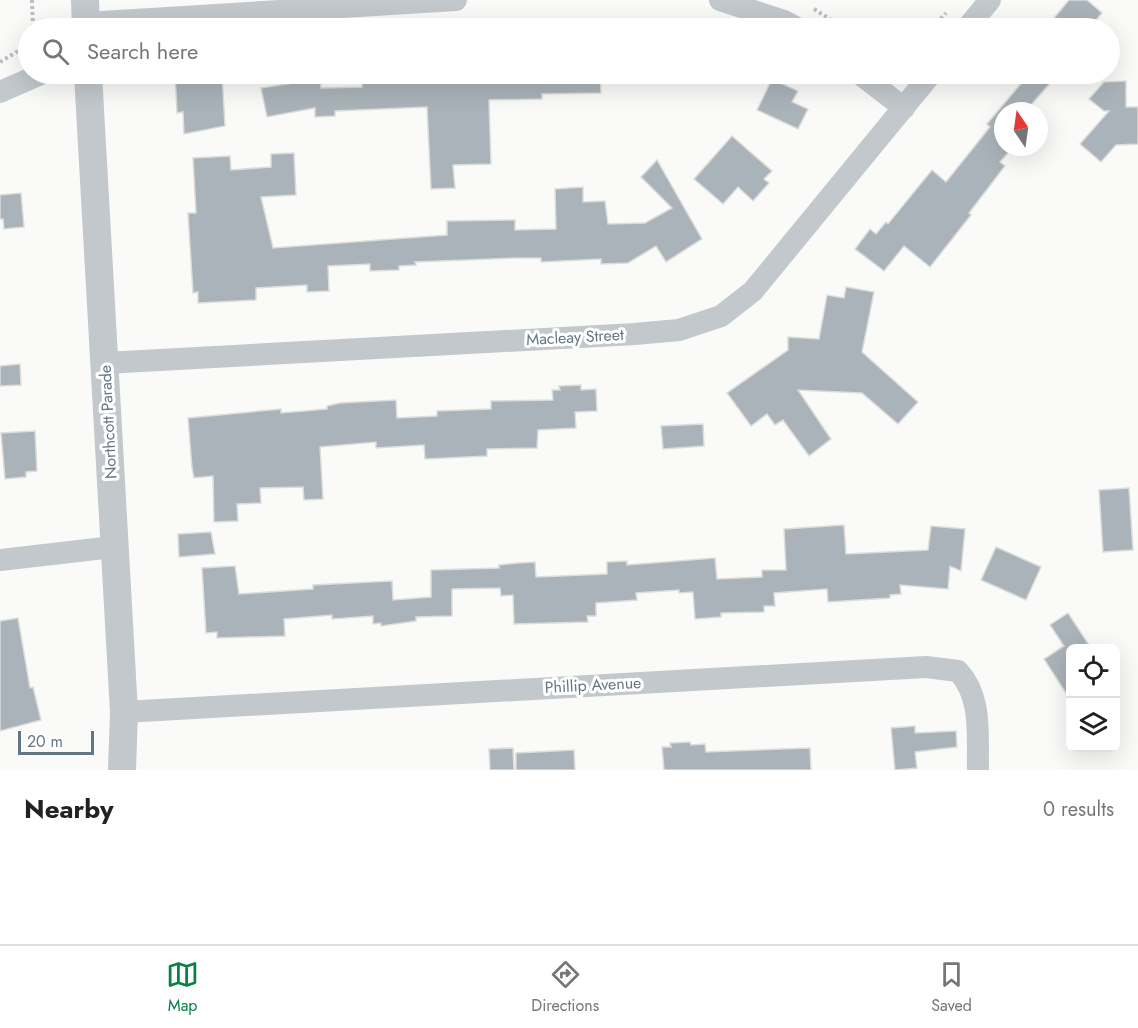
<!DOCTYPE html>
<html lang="en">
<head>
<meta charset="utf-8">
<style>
	body { margin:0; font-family:Jost,sans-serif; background:#f6f6f6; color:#222 }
	.controls { position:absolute; right:18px; bottom:18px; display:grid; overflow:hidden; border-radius:9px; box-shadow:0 6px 24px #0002 }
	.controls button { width:54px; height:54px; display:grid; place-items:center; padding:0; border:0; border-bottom:2px solid #e0e0e0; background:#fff; color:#222; font:30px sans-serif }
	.compass { position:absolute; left:994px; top:102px; width:54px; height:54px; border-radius:50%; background:#fff; box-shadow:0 6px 24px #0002; rotate:347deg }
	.scale { position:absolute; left:18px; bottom:15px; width:76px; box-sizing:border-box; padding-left:6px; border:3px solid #657683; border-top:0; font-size:16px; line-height:21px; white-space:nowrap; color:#657683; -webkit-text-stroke:4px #fff; paint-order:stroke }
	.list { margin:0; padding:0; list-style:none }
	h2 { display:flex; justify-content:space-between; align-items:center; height:78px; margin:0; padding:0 24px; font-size:26px }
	h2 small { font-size:20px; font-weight:400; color:#767676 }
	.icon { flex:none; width:33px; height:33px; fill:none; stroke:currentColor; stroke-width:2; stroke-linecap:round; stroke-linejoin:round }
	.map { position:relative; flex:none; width:1138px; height:770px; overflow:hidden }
	.search { position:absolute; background:#fff; box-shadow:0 6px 24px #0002; left:18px; right:18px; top:18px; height:66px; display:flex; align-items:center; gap:15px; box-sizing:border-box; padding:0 21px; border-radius:33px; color:#767676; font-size:22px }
	.sheet { height:174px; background:#fff }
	nav { display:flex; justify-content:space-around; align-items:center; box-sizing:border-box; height:84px; border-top:2px solid #e0e0e0; background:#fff; font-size:16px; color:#767676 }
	nav a { display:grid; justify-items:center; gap:3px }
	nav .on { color:#0b8043 }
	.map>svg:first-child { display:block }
</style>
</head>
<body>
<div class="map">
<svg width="1138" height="770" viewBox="0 0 1138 770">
	<rect width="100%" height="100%" fill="#fafaf8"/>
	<g fill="#aab3b9" stroke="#dcdcda" stroke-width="1.5">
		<polygon points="1069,0 1087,0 1102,13 1089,28 1046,28"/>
		<polygon points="175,74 222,74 225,126 184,134 183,112 177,113"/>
		<polygon points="299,74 320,74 321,88 362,87 362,77 389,76 389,80 407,80 450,79 449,74 600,74 601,93 542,94 542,99 489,100 491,164 453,165 455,188 431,189 427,107 335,111 335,116 315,117 315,108 267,117 261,88 299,82"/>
		<polygon points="1029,74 1058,74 1031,105 1038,111 1003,111 1003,147 1013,147 1000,162 1005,166 969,213 971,215 930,267 904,246 884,271 855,249 870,229 876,234 886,222 888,224 932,170 946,182 990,127 987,124"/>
		<polygon points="772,79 798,91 792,102 808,109 798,129 757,110"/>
		<polygon points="1126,81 1126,107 1138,107 1138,144 1116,145 1101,162 1080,144 1109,111 1104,111 1089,99 1104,82"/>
		<polygon points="732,136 772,171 764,179 769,183 753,201 738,187 723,204 694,179"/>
		<polygon points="294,153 296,195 261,197 273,248 447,235 447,221 515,220 515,230 556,229 555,189 583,187 583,202 605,201 608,224 645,223 672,208 641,177 657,160 702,239 666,262 656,246 628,263 601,264 601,259 541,262 541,258 516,258 415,262 416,265 399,266 399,270 370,271 370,264 328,266 329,291 307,292 307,285 256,288 256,300 198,303 198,292 193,293 188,213 196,213 193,158 230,156 231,170 271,167 271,154"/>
		<polygon points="21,193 24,227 4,229 3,219 0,219 0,195"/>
		<polygon points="846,287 874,292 862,352 918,402 898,424 862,393 798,390 831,439 809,456 783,420 775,425 767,414 751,426 727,393 788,350 788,337 819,339 827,295 844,298"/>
		<polygon points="20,364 21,385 0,386 0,366"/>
		<polygon points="581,385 581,390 596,389 597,411 575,412 576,428 538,430 537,448 487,449 487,456 425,459 424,445 376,448 376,442 320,447 323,499 304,500 303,487 260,488 261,503 237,504 238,521 214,522 213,476 194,478 192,468 188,418 281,409 281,413 327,409 327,406 340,403 396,400 397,418 437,416 437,411 491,409 491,401 553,400 552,390 560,390 559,386"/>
		<polygon points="703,424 704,446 663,449 661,426"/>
		<polygon points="35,431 37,471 26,472 26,477 5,479 1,433"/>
		<polygon points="1129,488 1133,550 1103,552 1099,490"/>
		<polygon points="844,525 846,554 928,550 931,526 965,529 961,571 950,566 948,589 900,585 901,594 890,595 890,598 828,602 827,589 774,593 775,606 764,606 764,612 721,613 721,617 695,619 693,592 679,593 679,590 636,593 637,600 596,603 596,616 587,616 588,622 514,624 513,595 501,596 500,588 452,589 452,616 416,617 416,621 381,626 381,623 373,624 373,616 332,619 332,615 284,619 285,636 217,638 217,632 206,633 202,568 235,566 239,594 313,589 313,585 392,581 393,600 431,597 431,570 499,568 499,565 518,563 535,562 536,577 607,574 607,562 627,561 627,565 715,558 717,579 762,577 762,570 786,570 784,529"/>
		<polygon points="211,532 215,554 179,557 178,534"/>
		<polygon points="996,547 1041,567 1026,600 981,580"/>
		<polygon points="1068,613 1091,648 1071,648 1071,701 1044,659 1064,646 1050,625"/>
		<polygon points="18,618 30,688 33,687 41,720 0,731 0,621"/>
		<polygon points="915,726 915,733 956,731 957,747 915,752 917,768 895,770 891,728"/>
		<polygon points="690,742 691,745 705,744 706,752 810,748 811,770 664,770 662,747 671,747 670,743"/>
		<polygon points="513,748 514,770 490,770 489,749"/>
		<polygon points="574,750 575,770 516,770 516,753"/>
	</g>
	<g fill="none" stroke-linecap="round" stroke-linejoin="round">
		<g stroke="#bbbfc2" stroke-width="4" stroke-dasharray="3 3" stroke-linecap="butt">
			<polyline points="32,0 33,28"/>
			<polyline points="814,9 844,28"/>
			<polyline points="933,28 946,13"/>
			<polyline points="0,62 28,45"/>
		</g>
		<g stroke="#c3c8cc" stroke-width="22">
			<polyline points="720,0 784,21 797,28"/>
			<polyline points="86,23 456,0"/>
			<polyline points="967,28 990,0"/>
			<polyline points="860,74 904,108"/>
			<polyline points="0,92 41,74"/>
			<polyline points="105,363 635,334 679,330 721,316 753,291 931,74"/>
			<polyline points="0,560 113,547"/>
			<path d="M 124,712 L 926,667 L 958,671 C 983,698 977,736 978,770"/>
		</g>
		<g stroke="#c3c8cc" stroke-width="28">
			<polyline points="85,0 86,28"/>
			<polyline points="88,74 124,712 122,770"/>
		</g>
	</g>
	<g text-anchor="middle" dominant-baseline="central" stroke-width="6" stroke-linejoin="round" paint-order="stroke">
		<g font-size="16" fill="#657683" stroke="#fff">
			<text transform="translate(575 337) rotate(-3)">Macleay Street</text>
			<text transform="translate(108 422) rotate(-93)">Northcott Parade</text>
			<text transform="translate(593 685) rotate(-3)">Phillip Avenue</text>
		</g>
	</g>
</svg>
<div class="controls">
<button><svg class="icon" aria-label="locate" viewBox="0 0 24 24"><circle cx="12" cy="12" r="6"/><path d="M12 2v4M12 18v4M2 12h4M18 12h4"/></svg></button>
<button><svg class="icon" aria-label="layers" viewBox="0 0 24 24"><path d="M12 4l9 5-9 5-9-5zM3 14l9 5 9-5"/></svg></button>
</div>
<svg class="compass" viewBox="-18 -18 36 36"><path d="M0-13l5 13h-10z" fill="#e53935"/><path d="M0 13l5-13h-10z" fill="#767676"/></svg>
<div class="scale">20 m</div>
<div class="search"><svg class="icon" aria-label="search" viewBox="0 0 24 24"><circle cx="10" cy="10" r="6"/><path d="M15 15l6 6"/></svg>Search here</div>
</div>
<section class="sheet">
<h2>Nearby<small>0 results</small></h2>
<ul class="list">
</ul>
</section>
<nav>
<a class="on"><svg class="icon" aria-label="map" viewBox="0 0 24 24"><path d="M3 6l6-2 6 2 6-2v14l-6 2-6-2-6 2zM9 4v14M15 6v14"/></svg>Map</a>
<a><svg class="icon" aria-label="directions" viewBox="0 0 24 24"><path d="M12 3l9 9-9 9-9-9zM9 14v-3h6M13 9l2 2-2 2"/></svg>Directions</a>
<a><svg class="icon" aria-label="saved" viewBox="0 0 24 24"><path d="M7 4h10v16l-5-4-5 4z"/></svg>Saved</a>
</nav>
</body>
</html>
